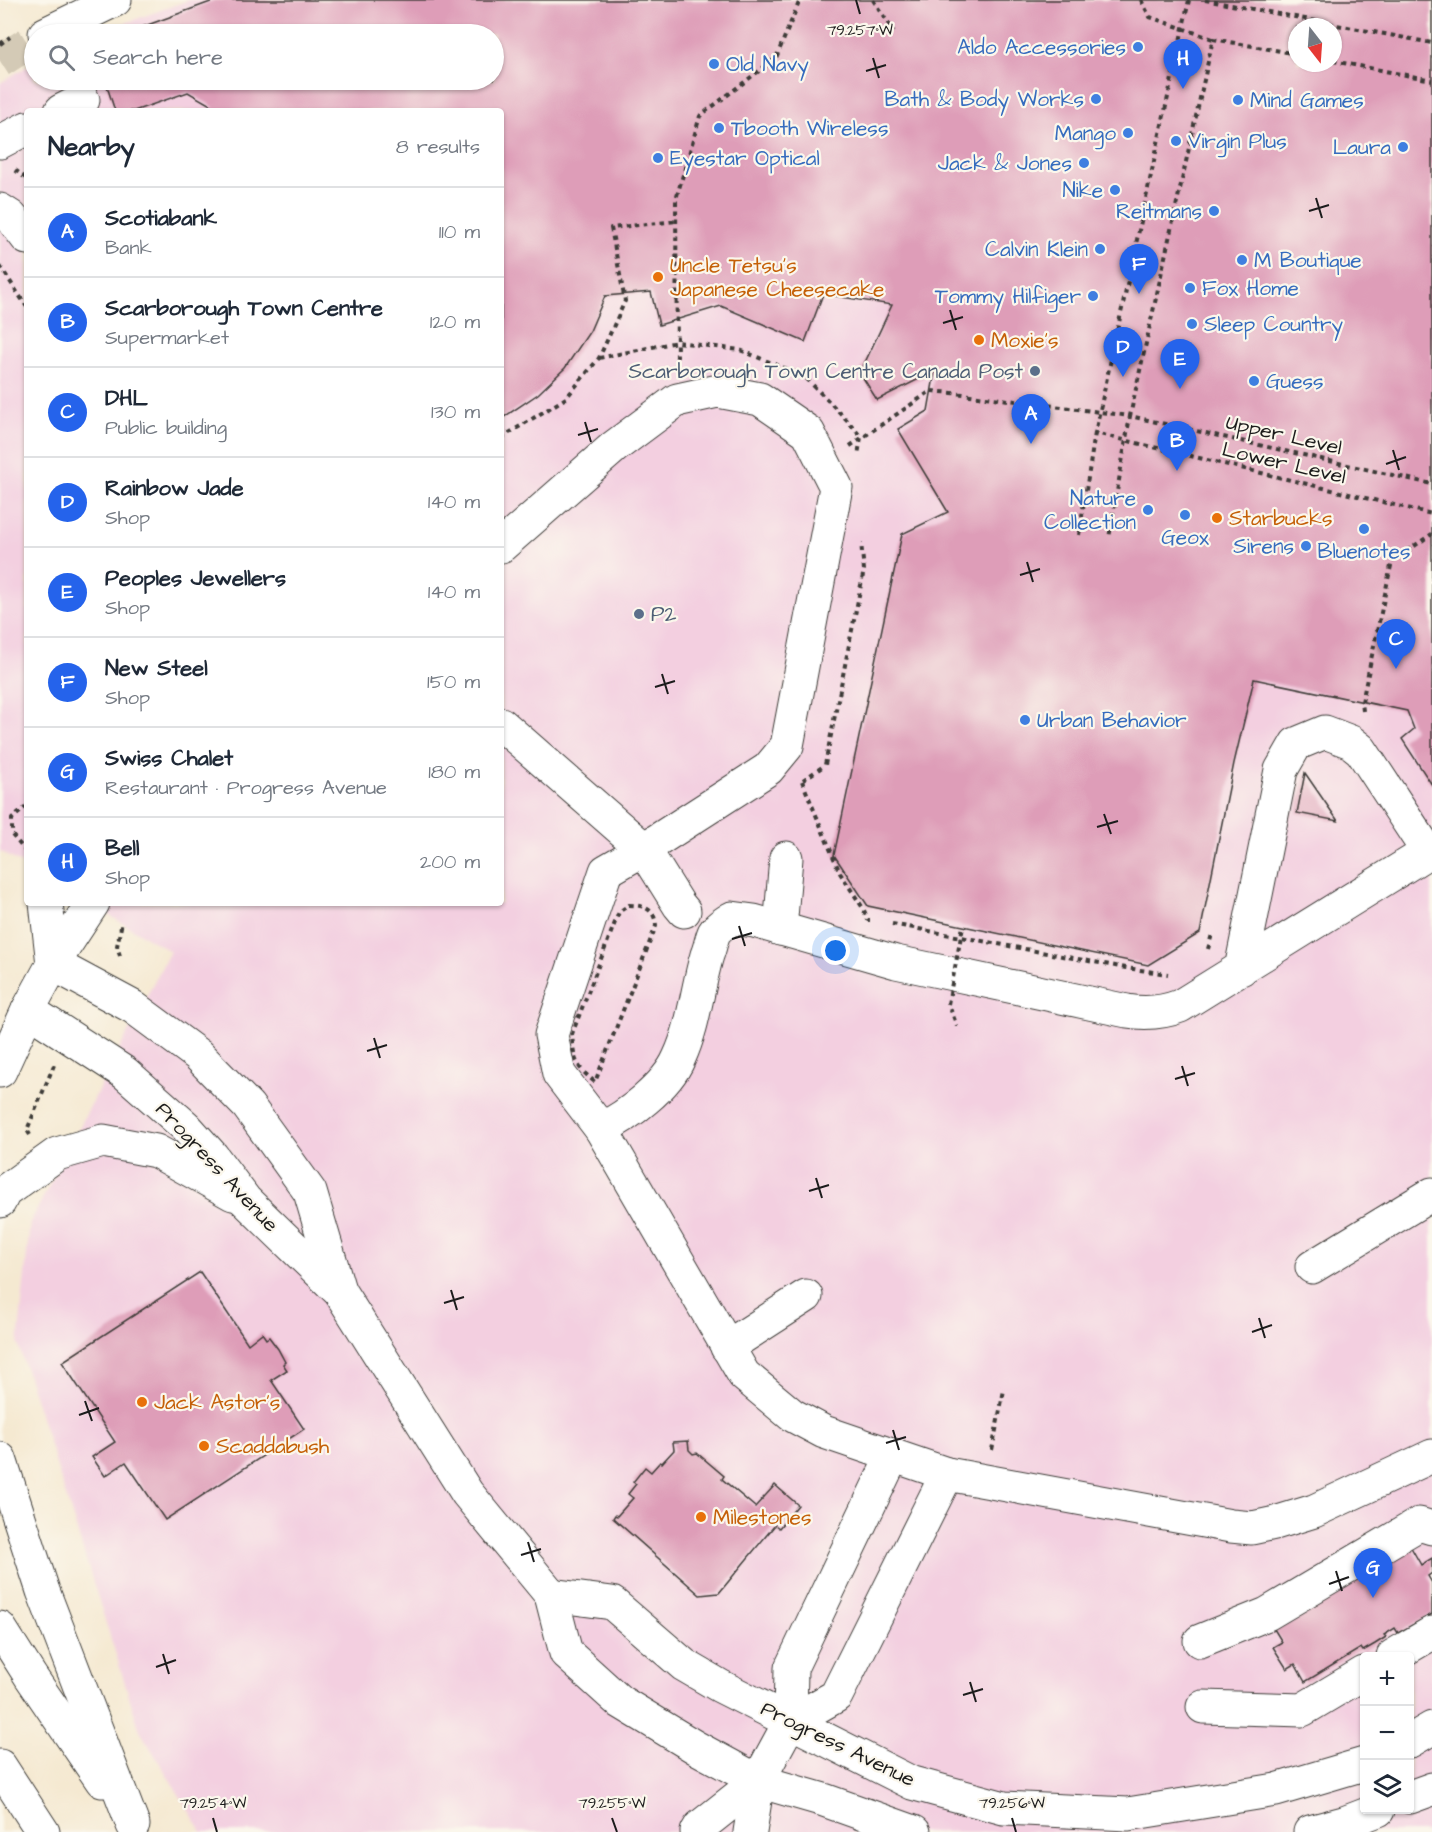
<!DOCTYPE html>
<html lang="en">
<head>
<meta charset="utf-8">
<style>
	body { margin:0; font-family:"Architects Daughter",sans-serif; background:#f2f2f3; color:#1f2937 }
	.controls { position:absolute; right:18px; bottom:18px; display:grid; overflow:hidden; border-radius:6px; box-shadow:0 2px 4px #0004 }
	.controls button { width:54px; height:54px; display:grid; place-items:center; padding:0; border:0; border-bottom:2px solid #e0e1e3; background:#fff; color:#1f2937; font:30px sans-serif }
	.compass { position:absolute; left:1288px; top:18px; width:54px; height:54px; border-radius:50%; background:#fff; box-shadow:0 2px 4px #0004; rotate:163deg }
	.you { position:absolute; left:836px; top:951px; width:21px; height:21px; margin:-15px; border:4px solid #fff; border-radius:50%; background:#1a73e8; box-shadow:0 0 0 9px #1a73e833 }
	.badge { display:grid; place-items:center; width:39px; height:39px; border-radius:50%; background:#2563eb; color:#fff; font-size:20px; font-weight:700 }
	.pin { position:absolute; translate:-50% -50px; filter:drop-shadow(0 2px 3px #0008) }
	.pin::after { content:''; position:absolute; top:32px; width:21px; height:18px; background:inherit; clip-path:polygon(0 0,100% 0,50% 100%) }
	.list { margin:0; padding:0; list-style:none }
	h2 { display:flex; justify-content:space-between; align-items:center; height:78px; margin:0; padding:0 24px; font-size:26px }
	h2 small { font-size:20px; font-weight:400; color:#747a83 }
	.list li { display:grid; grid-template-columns:39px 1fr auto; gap:18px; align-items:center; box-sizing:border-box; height:90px; padding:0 24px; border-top:2px solid #e0e1e3 }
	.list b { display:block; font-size:22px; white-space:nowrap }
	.list p { margin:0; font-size:20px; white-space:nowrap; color:#747a83 }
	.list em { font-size:20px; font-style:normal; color:#747a83 }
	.icon { flex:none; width:33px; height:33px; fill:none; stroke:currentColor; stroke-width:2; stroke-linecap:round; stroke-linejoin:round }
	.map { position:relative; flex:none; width:1432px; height:1832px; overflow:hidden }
	.search { position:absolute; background:#fff; box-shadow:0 2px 4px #0004; left:24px; top:24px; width:480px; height:66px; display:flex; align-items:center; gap:15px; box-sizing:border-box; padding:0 21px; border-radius:33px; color:#747a83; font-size:22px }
	.panel { position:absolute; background:#fff; box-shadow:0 2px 4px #0004; left:24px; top:108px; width:480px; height:798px; border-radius:6px }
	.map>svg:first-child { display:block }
</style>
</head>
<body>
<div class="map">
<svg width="1432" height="1832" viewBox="0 0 1432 1832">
	<rect width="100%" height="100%" fill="#fbf7ec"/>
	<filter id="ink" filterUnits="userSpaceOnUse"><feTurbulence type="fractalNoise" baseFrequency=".0167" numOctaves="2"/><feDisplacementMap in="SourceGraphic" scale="12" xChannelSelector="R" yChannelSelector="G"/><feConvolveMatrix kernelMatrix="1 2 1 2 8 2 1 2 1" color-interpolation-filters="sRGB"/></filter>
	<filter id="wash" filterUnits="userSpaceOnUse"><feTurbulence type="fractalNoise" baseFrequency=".008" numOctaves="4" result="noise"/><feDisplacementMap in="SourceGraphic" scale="24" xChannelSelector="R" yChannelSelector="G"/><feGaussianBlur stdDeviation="1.35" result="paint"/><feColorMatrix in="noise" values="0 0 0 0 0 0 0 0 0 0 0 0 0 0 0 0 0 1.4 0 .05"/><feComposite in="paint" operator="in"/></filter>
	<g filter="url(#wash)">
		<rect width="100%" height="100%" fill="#f5e9d1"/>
		<path fill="#f3cfe0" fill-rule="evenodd" d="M 189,0 L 1432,0 L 1432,1832 L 202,1832 L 140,1731 L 18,1344 L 30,1223 L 170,951 L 88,903 L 501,903 L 501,111 L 27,111 L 27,867 L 0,851 L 0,83 L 34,62 L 34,80 L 494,80 L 494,34 L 95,34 ZM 1297,27 L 1333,27 L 1333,63 L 1297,63 ZM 1364,1656 L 1410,1656 L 1410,1810 L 1364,1810 Z"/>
		<g id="blocks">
			<g fill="#de9db8" fill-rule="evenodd">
				<path d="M 216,0 L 1432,0 L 1432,785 L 1402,739 L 1414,729 L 1407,711 L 1254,679 L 1234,763 L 1200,933 L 1148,965 L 868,906 L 834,855 L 902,534 L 948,512 L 898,429 L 928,411 L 935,371 L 877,400 L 860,373 L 892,305 L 823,294 L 805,342 L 721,306 L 659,325 L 651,292 L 605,296 L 590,331 L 565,368 L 538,394 L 501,419 L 501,111 L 211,111 L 214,107 L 188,92 L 134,111 L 115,111 L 105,80 L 494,80 L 494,34 L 123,34 ZM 1297,27 L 1333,27 L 1333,63 L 1297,63 Z"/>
				<polygon points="1305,773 1338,821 1297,813"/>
				<polygon points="200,1272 248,1344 262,1333 266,1339 269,1337 278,1349 285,1362 283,1364 287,1370 271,1380 304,1429 165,1520 126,1462 105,1476 92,1457 115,1442 62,1362"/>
				<polygon points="688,1441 689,1450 693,1454 697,1453 724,1476 722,1479 755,1507 775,1485 798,1505 779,1528 775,1525 719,1593 700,1595 613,1518 615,1515 617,1516 633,1498 628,1494 636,1484 633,1482 645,1467 651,1472 660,1462 662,1463 674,1450 673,1442"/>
				<polygon points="1408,1542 1421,1565 1432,1558 1432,1573 1428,1576 1432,1583 1432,1614 1398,1633 1395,1628 1384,1635 1386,1637 1375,1644 1363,1651 1361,1648 1305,1682 1295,1664 1287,1669 1273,1647 1282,1642 1271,1624"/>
			</g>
		</g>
	</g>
	<g filter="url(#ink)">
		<use href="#blocks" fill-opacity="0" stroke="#3d3b37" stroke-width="1.5"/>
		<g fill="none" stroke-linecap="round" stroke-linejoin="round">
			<polyline stroke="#d4cab6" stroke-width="33" stroke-dasharray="33 16" stroke-linecap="butt" points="0,61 30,42"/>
			<g stroke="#3d3b37" stroke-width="35">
				<g id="minor">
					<polyline points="45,34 115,0"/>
					<polyline points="61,111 83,100"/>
					<polyline points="0,142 27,128"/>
					<polyline points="0,210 11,217 27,238"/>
					<polyline points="501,546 614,447 677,400 718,391 760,399 808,432 836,487 787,746 768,769 644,849 606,871 551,1035 559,1074 601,1129 744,1375 792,1415 824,1432 947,1474 1231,1526 1252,1528 1275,1523 1314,1511 1432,1456"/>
					<polyline points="501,724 644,849 679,905 684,911"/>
					<polyline points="46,903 53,964"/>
					<polyline points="780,929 786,858"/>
					<polyline points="53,964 93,903"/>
					<path d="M 601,1129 C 628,1116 667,1086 679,1058 C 694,1026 697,989 707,955 C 710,948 711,940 714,933 C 718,926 725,923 732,918 L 754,921 L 896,962 L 1127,1011 C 1146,1014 1162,1013 1180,1006 L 1428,852 L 1361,750 L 1351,742 L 1325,732 L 1296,744 L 1281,770 L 1241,969"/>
					<polyline points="1312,1267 1432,1194"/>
					<polyline points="727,1347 806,1296"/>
					<polyline points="1200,1641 1267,1614 1419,1524 1432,1528"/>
					<polyline points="1393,1656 1432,1633"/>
					<polyline points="1203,1707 1302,1710 1364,1673"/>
					<polyline points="790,1722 836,1696 947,1474"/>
					<polyline points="697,1832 700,1827 758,1781"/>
					<polyline points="750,1832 758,1781 790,1722 791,1668 893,1455"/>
				</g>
			</g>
			<g stroke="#3d3b37" stroke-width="35">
				<g id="major">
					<polyline points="28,1010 125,1073 185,1126 212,1156 245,1200 340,1292 467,1493 551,1595 566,1653 619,1701 695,1747 758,1781 824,1800 914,1832"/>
					<polyline points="0,1071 28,1010 53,964 133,1007 198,1055 248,1106 310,1192 339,1290"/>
					<polyline points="0,1201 4,1192 57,1154 103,1141 156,1151 233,1194"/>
					<polyline points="0,1459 43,1591 133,1825"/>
					<polyline points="551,1595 612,1603 684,1665 720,1686 912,1783 1004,1808 1128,1814 1276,1790 1364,1764"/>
					<polyline points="0,1628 31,1677 102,1781"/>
					<polyline points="1410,1741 1432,1728"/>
					<polyline points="0,1766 43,1832"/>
					<polyline points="1410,1797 1432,1789"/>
					<polyline points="1310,1832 1344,1823 1378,1810"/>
				</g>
			</g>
			<g stroke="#3d3b37" stroke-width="4" stroke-dasharray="4.5 4.5" stroke-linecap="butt">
				<polyline points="873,0 894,32"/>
				<polyline points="1141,0 1150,17 1213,39"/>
				<polyline points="1189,0 1095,433 1432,514"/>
				<polyline points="1205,0 1432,43"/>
				<polyline points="0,44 10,37"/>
				<polyline points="1297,54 1213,39 1130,416 1432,484"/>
				<polyline points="1333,61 1432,80"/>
				<polyline points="15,170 27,179"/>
				<polyline points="0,266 27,307"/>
				<polyline points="599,358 677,342 740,350 804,376 849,422 861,437 858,455"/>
				<polyline points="677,367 676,199 700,116 776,58 800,0"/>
				<polyline points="501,438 566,398 599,358 625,301 611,228 676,221"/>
				<polyline points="850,446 931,391 963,394 1130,416 1109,538"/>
				<polyline points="1079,535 1095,433"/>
				<polyline points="1363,711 1362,702 1392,561 1432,534"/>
				<polyline points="803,780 825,765 864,570 861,543"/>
				<polyline points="802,781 840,873 863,908 868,920 870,920"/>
				<polyline points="27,806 12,819 12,835 27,853"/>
				<path d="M 629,905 C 644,905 655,909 656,926 L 595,1082 C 575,1066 574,1060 572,1034 L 619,912 Z"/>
				<polyline points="892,924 1126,968 1168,974"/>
				<polyline points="1208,949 1212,934"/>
				<polyline points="120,956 117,946 122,922"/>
				<polyline points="950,1008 957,1026"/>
				<polyline points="30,1135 27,1130 54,1065"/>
				<polyline points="992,1450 1004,1390"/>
			</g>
			<use href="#minor" stroke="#fff" stroke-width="33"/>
			<use href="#major" stroke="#fff" stroke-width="33"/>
			<polyline stroke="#3d3b37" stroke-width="4" stroke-dasharray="4.5 4.5" stroke-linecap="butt" points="948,1004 963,926"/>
		</g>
	</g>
	<path fill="none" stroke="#1c1c1c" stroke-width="2" d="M 856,0 L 860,14M 873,58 L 879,78M 866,71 L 886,65M 1316,198 L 1322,218M 1309,211 L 1329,205M 950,310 L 956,330M 943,323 L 963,317M 585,422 L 591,442M 578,435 L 598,429M 1393,450 L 1399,470M 1386,464 L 1406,457M 1027,562 L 1033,582M 1020,575 L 1040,569M 662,674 L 668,694M 655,687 L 675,681M 1104,814 L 1111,834M 1097,827 L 1118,821M 739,926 L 745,946M 732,939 L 752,933M 374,1038 L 380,1058M 367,1051 L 387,1045M 1182,1066 L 1188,1086M 1175,1079 L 1195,1073M 816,1178 L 822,1198M 809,1191 L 829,1185M 451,1290 L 457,1310M 444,1303 L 464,1297M 1259,1318 L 1265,1338M 1252,1332 L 1272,1325M 85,1401 L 92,1421M 79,1415 L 99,1408M 893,1430 L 899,1450M 886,1443 L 906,1437M 528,1542 L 534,1562M 521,1555 L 541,1549M 1336,1571 L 1342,1591M 1329,1584 L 1349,1577M 163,1654 L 169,1674M 156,1667 L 176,1660M 970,1682 L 976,1702M 963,1695 L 983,1689M 213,1818 L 217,1832M 612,1818 L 617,1832M 1012,1818 L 1016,1832"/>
	<g fill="#3f7fe0" stroke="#fbf7ec" stroke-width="2">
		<circle cx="1138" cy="47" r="6"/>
		<circle cx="714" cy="64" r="6"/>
		<circle cx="1096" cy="99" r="6"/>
		<circle cx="1238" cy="100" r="6"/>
		<circle cx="719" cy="128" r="6"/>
		<circle cx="1128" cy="133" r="6"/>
		<circle cx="1176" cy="141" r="6"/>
		<circle cx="1403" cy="147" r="6"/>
		<circle cx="658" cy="158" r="6"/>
		<circle cx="1084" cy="163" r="6"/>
		<circle cx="1115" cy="190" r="6"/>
		<circle cx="1214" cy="211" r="6"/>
		<circle cx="1100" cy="249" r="6"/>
		<circle cx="1242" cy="260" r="6"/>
		<circle cx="1190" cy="288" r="6"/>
		<circle cx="1093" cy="296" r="6"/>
		<circle cx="1192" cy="324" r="6"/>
		<circle cx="1254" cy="381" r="6"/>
		<circle cx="1148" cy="510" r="6"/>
		<circle cx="1185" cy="515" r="6"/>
		<circle cx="1364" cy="529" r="6"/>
		<circle cx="1306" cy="546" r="6"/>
		<circle cx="1025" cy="720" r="6"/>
	</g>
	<g fill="#e8710a" stroke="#fbf7ec" stroke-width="2">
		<circle cx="658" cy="277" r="6"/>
		<circle cx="979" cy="340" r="6"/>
		<circle cx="1217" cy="518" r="6"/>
		<circle cx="142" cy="1402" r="6"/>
		<circle cx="204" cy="1446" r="6"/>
		<circle cx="701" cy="1517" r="6"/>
	</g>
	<g fill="#5c6f8a" stroke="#fbf7ec" stroke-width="2">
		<circle cx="1035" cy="371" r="6"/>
		<circle cx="639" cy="614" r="6"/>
	</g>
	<g text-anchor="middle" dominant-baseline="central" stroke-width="4.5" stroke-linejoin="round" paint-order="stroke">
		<g font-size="21" fill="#366cbe" stroke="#fbf7ec" text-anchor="end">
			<text x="1126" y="47">Aldo Accessories</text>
			<text x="726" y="64" text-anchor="start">Old Navy</text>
			<text x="1084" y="99">Bath &amp; Body Works</text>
			<text x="1250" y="100" text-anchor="start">Mind Games</text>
			<text x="731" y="128" text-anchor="start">Tbooth Wireless</text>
			<text x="1116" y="133">Mango</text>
			<text x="1188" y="141" text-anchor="start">Virgin Plus</text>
			<text x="1391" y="147">Laura</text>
			<text x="670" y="158" text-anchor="start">Eyestar Optical</text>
			<text x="1072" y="163">Jack &amp; Jones</text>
			<text x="1103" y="190">Nike</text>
			<text x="1202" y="211">Reitmans</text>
			<text x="1088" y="249">Calvin Klein</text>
			<text x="1254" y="260" text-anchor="start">M Boutique</text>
			<text x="1202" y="288" text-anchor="start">Fox Home</text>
			<text x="1081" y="296">Tommy Hilfiger</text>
			<text x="1204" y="324" text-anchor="start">Sleep Country</text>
			<text x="1266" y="381" text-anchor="start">Guess</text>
			<text x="1136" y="498">Nature<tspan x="1136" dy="24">Collection</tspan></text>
			<text x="1185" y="537" text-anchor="middle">Geox</text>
			<text x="1294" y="546">Sirens</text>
			<text x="1364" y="551" text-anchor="middle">Bluenotes</text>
			<text x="1037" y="720" text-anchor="start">Urban Behavior</text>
		</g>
		<g font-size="21" fill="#c56008" stroke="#fbf7ec" text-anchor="start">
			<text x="670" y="265">Uncle Tetsu’s<tspan x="670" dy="24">Japanese Cheesecake</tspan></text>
			<text x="991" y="340">Moxie's</text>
			<text x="1229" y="518">Starbucks</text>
			<text x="154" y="1402">Jack Astor's</text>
			<text x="216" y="1446">Scaddabush</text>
			<text x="713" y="1517">Milestones</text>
		</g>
		<g font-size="21" fill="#4e5e75" stroke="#fbf7ec" text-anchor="end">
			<text x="1023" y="371">Scarborough Town Centre Canada Post</text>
			<text x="651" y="614" text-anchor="start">P2</text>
		</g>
		<g font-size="21" fill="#1c1c1c" stroke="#fbf7ec">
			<text transform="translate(1284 435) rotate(13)">Upper Level</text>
			<text transform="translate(1284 463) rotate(13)">Lower Level</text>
			<text transform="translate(217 1167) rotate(47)">Progress Avenue</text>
			<text transform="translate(838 1744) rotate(26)">Progress Avenue</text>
		</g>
	</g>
	<g font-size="15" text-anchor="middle" fill="#1c1c1c" stroke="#fbf7ec" stroke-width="4.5" stroke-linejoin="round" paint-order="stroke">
		<text x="860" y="35">79.257°W</text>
		<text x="213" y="1808">79.254°W</text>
		<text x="612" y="1808">79.255°W</text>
		<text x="1012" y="1808">79.256°W</text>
	</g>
</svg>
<div class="controls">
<button>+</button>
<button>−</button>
<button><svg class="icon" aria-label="layers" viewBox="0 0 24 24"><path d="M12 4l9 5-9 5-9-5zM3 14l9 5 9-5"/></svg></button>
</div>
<svg class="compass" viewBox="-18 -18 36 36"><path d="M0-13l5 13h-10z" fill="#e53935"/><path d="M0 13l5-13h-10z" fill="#747a83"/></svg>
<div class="you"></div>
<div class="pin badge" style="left:1031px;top:444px">A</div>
<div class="pin badge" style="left:1177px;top:471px">B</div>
<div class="pin badge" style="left:1396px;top:669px">C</div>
<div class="pin badge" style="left:1123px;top:377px">D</div>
<div class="pin badge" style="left:1180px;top:389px">E</div>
<div class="pin badge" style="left:1139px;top:294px">F</div>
<div class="pin badge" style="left:1373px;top:1598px">G</div>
<div class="pin badge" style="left:1183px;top:89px">H</div>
<div class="search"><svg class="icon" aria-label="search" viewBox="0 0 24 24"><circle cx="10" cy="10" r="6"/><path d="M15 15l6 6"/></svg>Search here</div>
<section class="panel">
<h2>Nearby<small>8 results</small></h2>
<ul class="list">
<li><span class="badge">A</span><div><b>Scotiabank</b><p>Bank</p></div><em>110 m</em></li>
<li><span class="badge">B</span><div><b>Scarborough Town Centre</b><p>Supermarket</p></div><em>120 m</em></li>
<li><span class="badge">C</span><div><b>DHL</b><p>Public building</p></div><em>130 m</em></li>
<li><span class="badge">D</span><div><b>Rainbow Jade</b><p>Shop</p></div><em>140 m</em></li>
<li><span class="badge">E</span><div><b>Peoples Jewellers</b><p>Shop</p></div><em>140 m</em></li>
<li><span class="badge">F</span><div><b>New Steel</b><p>Shop</p></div><em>150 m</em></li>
<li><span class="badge">G</span><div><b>Swiss Chalet</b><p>Restaurant · Progress Avenue</p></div><em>180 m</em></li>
<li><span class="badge">H</span><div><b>Bell</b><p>Shop</p></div><em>200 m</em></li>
</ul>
</section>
</div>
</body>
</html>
